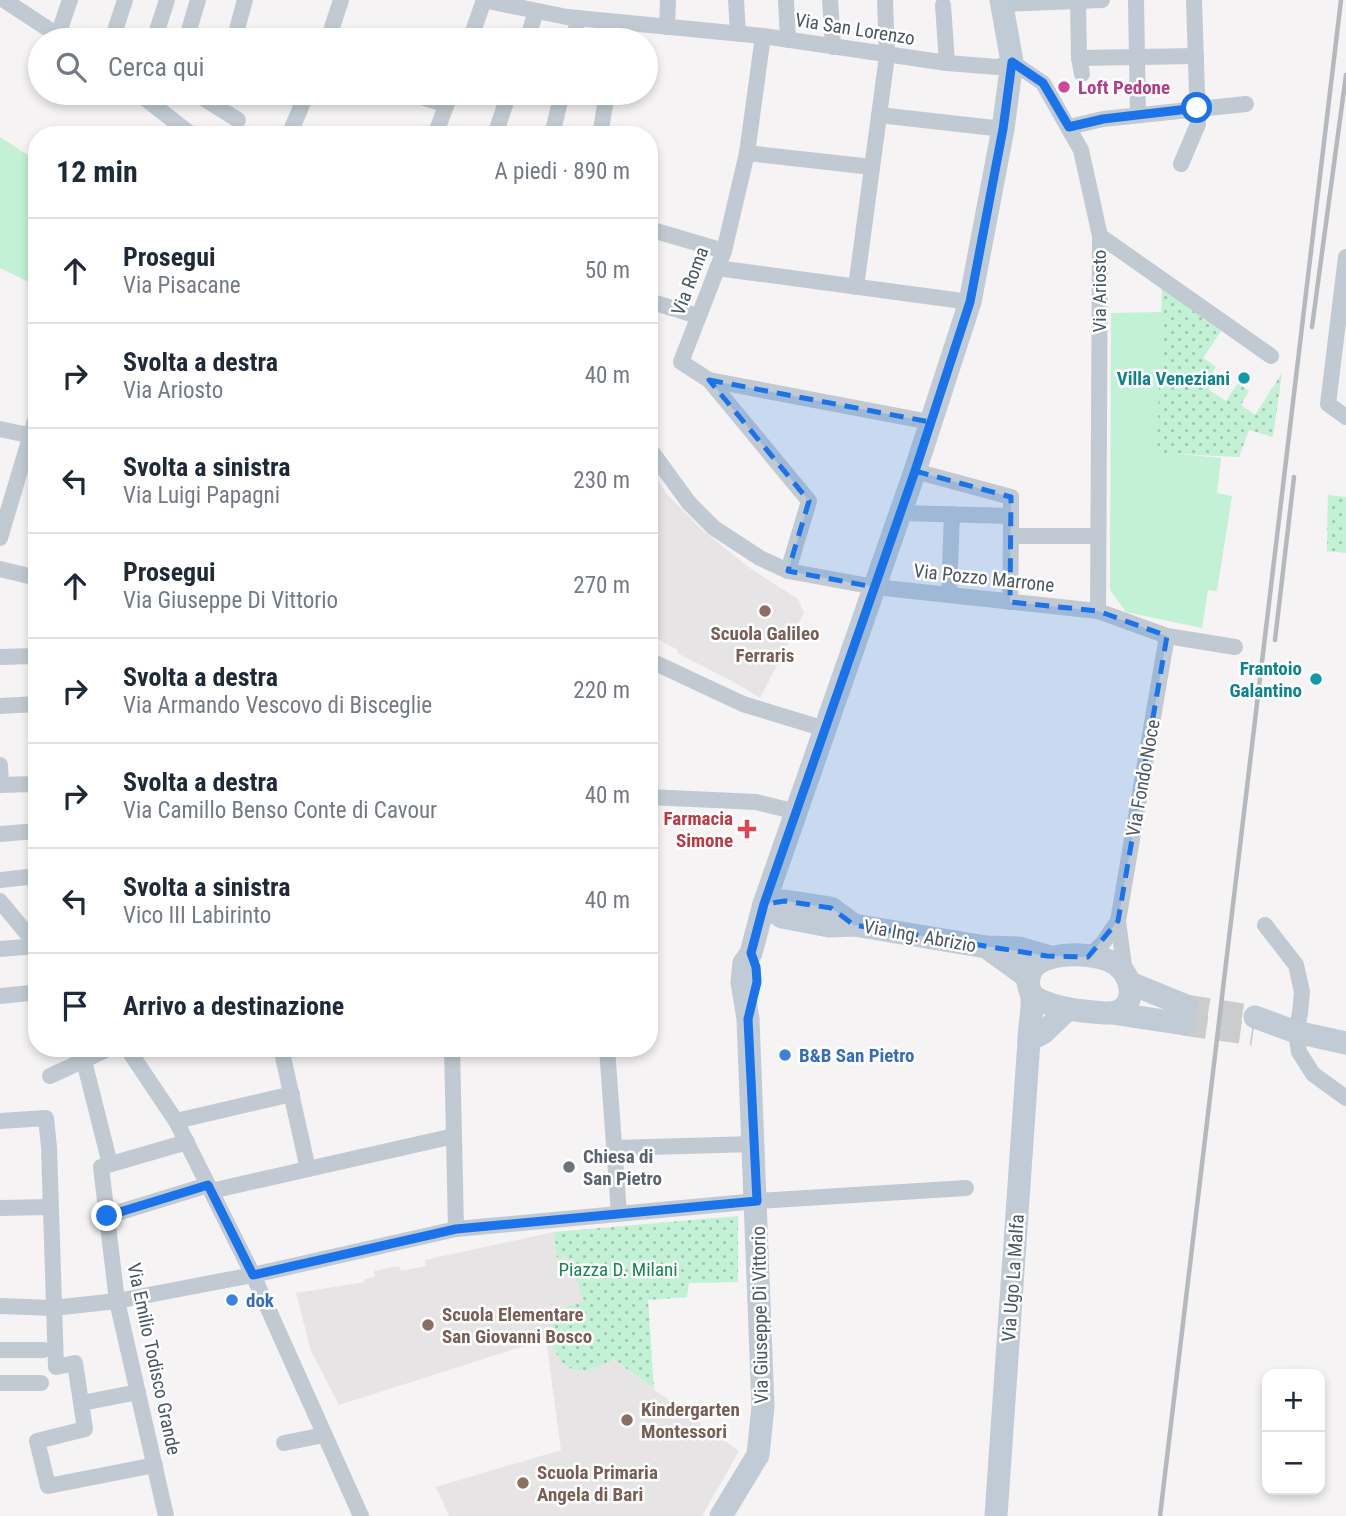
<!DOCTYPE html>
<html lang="it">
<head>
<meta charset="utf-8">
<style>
	body { margin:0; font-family:"Roboto Condensed",sans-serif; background:#f6f6f7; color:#1f2937 }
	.controls { position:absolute; right:21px; bottom:21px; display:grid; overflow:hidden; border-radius:14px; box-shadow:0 4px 10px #0003 }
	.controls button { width:63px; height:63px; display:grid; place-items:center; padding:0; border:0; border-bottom:2px solid #e0e1e3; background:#fff; color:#1f2937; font:35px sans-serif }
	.stop { position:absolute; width:21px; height:21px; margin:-16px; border:5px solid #1a73e8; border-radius:50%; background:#fff }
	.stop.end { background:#1a73e8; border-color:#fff; box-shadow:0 2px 7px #0008 }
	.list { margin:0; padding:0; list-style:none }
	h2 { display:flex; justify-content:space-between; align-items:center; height:91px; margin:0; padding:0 28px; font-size:30px }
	h2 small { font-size:23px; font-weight:400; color:#747a83 }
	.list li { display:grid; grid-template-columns:46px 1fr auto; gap:21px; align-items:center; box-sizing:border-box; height:105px; padding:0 28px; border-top:2px solid #e0e1e3 }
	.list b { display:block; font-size:26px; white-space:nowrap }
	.list p { margin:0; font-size:23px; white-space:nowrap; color:#747a83 }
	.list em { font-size:23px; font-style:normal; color:#747a83 }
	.icon { flex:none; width:38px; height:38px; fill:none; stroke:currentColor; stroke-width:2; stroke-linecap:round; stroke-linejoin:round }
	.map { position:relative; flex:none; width:1346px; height:1516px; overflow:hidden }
	.search { position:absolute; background:#fff; box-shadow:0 4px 10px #0003; left:28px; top:28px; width:630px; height:77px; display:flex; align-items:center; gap:18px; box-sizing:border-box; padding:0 24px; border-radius:38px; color:#747a83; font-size:26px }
	.panel { position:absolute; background:#fff; box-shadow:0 4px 10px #0003; left:28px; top:126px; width:630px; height:931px; border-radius:28px }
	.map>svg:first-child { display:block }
</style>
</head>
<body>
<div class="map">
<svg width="1346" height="1516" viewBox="0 0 1346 1516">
	<defs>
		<pattern id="garden-dots" width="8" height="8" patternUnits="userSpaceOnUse" patternTransform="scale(1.75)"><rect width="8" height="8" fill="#c3f1d5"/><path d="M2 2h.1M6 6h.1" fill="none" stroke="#a0c6b0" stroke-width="1.8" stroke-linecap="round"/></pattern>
	</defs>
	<rect width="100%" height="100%" fill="#f5f3f3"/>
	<g fill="#e6e4e5">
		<polygon points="649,467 667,494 701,529 751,569 798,599 804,613 760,698 730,680 677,653 678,650 649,634"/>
		<polygon points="554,1232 557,1258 568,1256 585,1301 554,1346 559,1358 573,1370 592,1369 612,1359 739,1451 702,1516 449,1516 436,1487 561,1450 546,1339 339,1405 311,1351 296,1293 365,1282 365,1279 375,1277 374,1271 399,1266 401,1271 426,1266 425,1260"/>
	</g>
	<g fill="#c3f1d5">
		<polygon points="0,137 37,161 35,285 0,268"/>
		<polygon points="1163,312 1157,452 1221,458 1217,493 1232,496 1217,591 1208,590 1202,628 1126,612 1110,590 1111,313"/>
	</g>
	<g fill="url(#garden-dots)">
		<polygon points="1162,288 1221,331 1203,358 1216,367 1205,384 1210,387 1209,390 1226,401 1238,383 1249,391 1241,405 1255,415 1282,373 1273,437 1249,430 1239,457 1157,453"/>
		<polygon points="1328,495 1346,497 1346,553 1327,551"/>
		<path d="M 738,1216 L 738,1282 L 689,1283 L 687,1297 L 648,1300 L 654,1389 L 613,1359 C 595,1369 573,1379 559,1358 C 555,1351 553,1345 547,1339 L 556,1311 L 584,1301 L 568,1257 L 557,1258 L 554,1232 Z"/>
	</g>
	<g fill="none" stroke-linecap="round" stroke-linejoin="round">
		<g stroke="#caccce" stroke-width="23" stroke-dasharray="23 11" stroke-linecap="butt">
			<polyline points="1186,1006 1255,1017"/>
			<polyline points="1184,1024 1253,1034"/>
		</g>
		<g stroke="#c1cad2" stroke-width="16">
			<polyline points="4,0 65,40"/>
			<polyline points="483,0 567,17 763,36 947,63 997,67 1012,62 1043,83 1081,150 1100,236 1098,611"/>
			<polyline points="736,0 738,33"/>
			<polyline points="786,0 788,40"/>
			<polyline points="830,0 833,47"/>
			<polyline points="1078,0 1079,58 1082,74"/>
			<polyline points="1136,0 1138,114"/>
			<polyline points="1001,4 1102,0"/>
			<polyline points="943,5 947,63"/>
			<polyline points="667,27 668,0"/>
			<polyline points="58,35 70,0"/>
			<polyline points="763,36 747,153 724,251 681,362 709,380 809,501 788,571"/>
			<polyline points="112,40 125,0"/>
			<polyline points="154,40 167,0"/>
			<polyline points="186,40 198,0"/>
			<polyline points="234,40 245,0"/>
			<polyline points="328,40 341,0"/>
			<polyline points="470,40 484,0"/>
			<polyline points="527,40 536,11"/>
			<polyline points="574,40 578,18"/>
			<polyline points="1079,58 1196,56"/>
			<polyline points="138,93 192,135"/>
			<polyline points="195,93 238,120"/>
			<polyline points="409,93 438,102"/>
			<polyline points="879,115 1003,129"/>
			<polyline points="1069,127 1103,119 1246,104"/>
			<polyline points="289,135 307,93"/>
			<polyline points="435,135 451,93"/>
			<polyline points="495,135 509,93"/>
			<polyline points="552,135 562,93"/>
			<polyline points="600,135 607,93"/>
			<polyline points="747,153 872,167"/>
			<polyline points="1181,164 1198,124 1194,0"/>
			<polyline points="649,229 724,251"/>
			<polyline points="1100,236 1271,356"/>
			<polyline points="1346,257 1328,404 1346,417"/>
			<polyline points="717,268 970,302"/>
			<polyline points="856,287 887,56 885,0"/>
			<polyline points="649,301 698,316"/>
			<polyline points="709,380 930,422"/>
			<polyline points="0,429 37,437"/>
			<polyline points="649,448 689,503 714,528 760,558 788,571 875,587 1098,611 1167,636 1235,647"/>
			<polyline points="915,471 1011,497 1011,536"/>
			<polyline points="900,513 1011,516"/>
			<polyline points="0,538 37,414"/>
			<polyline points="0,569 37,578"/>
			<polyline points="949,595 952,514"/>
			<polyline points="1010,602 1011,536 1098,536"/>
			<polyline points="0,657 37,656"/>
			<polyline points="649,660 743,704 825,729"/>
			<polyline points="0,706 37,704"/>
			<polyline points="0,765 1,785"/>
			<polyline points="0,785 37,784"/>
			<polyline points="649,797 756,802 797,812"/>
			<polyline points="0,834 37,831"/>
			<polyline points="0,880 37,876"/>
			<polyline points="0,901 37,946"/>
			<polyline points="1118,921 1167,636"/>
			<polyline points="1265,925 1296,965 1302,992 1300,1013 1296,1032 1299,1052 1313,1074 1346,1098"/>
			<polyline points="0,949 37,946"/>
			<polyline points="1088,957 1103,943 1118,921 1125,973"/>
			<polyline points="0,996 30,993"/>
			<polyline points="127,1048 176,1121 253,1275 361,1516"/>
			<polyline points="281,1048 308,1169"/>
			<polyline points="452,1048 456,1229"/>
			<polyline points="607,1048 619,1214"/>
			<polyline points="84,1061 110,1164"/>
			<polyline points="50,1076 110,1048"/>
			<polyline points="0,1121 46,1118 49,1147 56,1367 75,1363 85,1429 37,1441 48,1486 155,1465"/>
			<polyline points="176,1121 292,1094"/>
			<polyline points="614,1148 754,1144"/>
			<polyline points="211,1191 454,1136"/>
			<polyline points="0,1208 50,1207"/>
			<polyline points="107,1216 208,1185"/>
			<polyline points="0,1306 53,1308 117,1301 253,1275 456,1229 757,1201 966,1188"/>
			<polyline points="0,1350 43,1350"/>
			<polyline points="0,1383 41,1383"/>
			<polyline points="82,1403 138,1392"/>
			<polyline points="284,1443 324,1435"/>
			<polyline points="166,1516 117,1301 101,1167 187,1142"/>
		</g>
		<g stroke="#c1cbd6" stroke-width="23">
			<polyline points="764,904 782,917 829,926 854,925 986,947"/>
			<polyline points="764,904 785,901 831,908 854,925"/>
			<polyline points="1029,978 986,947 1019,948 1047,956"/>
			<polyline points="1130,983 1186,1006"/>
			<polyline points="1112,1013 1184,1024"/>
			<polyline points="1255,1017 1296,1032 1346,1043"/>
			<polyline points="1029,1040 1043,1033 1067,1010"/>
			<polyline points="721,1516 758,1455 763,1407 748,1019 742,982 744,963 751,953 764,904 915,471 970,302 1003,129 1012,62 1001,0"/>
			<path d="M 996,1516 L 1029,1041 C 1029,1026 1033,1010 1032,998 C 1031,988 1025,986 1030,973 C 1039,949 1101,951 1118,966 C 1137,982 1135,1015 1105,1013 C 1078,1011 1055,1009 1032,996"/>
		</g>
		<g stroke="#b5b8bd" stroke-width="4.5">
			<polyline points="1312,327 1346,75"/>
			<polyline points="1275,640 1294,477"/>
			<polyline points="1160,1516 1341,0"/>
		</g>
	</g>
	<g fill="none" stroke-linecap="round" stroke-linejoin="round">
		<polyline stroke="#1a73e8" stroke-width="9" points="107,1216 208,1185 253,1275 456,1229 757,1201 748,1019 757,982 756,967 751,953 764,904 915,471 970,302 1003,129 1012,62 1043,83 1069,127 1103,119 1197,108"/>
	</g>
	<path fill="#1a73e8" fill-opacity="0.2" stroke="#1a73e8" stroke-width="5" stroke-dasharray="14 9" stroke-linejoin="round" d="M 709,380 L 930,422 L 915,471 L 1011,497 L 1010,602 L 1098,611 L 1167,636 L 1118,921 L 1088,957 L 1047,956 L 854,925 L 831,908 L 785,901 L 764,904 L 874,587 L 788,571 L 809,501 Z"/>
	<circle fill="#d1479c" stroke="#fff" stroke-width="2.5" cx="1064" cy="87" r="7"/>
	<g fill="#0f9aa8" stroke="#fff" stroke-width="2.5">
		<circle cx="1244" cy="378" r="7"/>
		<circle cx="1316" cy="679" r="7"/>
	</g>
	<g fill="#8d6e63" stroke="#fff" stroke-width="2.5">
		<circle cx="765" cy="611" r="7"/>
		<circle cx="428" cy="1325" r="7"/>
		<circle cx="627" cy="1420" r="7"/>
		<circle cx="523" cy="1483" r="7"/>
	</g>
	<path fill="#e0444e" stroke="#fff" stroke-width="2.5" d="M743.5 818.5h7v7h7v7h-7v7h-7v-7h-7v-7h7z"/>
	<g fill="#3f7fe0" stroke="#fff" stroke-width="2.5">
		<circle cx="785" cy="1055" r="7"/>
		<circle cx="232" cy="1300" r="7"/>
	</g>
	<circle fill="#6b7280" stroke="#fff" stroke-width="2.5" cx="569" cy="1167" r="7"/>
	<g text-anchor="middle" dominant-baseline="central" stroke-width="5" stroke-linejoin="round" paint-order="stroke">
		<g font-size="19" fill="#4a5661" stroke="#fff">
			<text transform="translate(855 29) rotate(9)">Via San Lorenzo</text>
			<text transform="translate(690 281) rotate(-69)">Via Roma</text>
			<text transform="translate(1099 291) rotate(-90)">Via Ariosto</text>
			<text transform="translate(984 578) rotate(6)">Via Pozzo Marrone</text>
			<text transform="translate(1143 778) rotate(-80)">Via Fondo Noce</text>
			<text transform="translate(920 936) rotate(10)">Via Ing. Abrizio</text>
			<text transform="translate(1013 1278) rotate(-86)">Via Ugo La Malfa</text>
			<text transform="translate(760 1315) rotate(-91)">Via Giuseppe Di Vittorio</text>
			<text transform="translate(154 1359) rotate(78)">Via Emilio Todisco Grande</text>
		</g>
		<g font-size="19" font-weight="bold" fill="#b23c85" stroke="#fff" text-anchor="start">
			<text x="1078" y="87">Loft Pedone</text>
		</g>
		<g font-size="19" font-weight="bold" fill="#0d838f" stroke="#fff" text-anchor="end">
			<text x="1230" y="378">Villa Veneziani</text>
			<text x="1302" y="668">Frantoio<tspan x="1302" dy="22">Galantino</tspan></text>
		</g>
		<g font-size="19" font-weight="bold" fill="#785e54" stroke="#fff" text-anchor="start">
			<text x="765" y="633" text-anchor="middle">Scuola Galileo<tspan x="765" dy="22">Ferraris</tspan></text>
			<text x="442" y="1314">Scuola Elementare<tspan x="442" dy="22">San Giovanni Bosco</tspan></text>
			<text x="641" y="1409">Kindergarten<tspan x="641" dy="22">Montessori</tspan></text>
			<text x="537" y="1472">Scuola Primaria<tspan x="537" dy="22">Angela di Bari</tspan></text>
		</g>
		<g font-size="19" font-weight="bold" fill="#be3a42" stroke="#fff" text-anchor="end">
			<text x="733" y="818">Farmacia<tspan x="733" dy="22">Simone</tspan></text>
		</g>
		<g font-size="19" font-weight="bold" fill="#366cbe" stroke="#fff" text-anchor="start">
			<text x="799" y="1055">B&amp;B San Pietro</text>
			<text x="246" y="1300">dok</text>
		</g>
		<g font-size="19" font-weight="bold" fill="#5b616d" stroke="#fff" text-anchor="start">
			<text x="583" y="1156">Chiesa di<tspan x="583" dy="22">San Pietro</tspan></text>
		</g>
		<g font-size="19" fill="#17864f" stroke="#fff">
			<text x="618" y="1269">Piazza D. Milani</text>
		</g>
	</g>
</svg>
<div class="controls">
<button>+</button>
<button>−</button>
</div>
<div class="stop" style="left:1197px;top:108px"></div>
<div class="stop end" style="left:107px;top:1216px"></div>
<div class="search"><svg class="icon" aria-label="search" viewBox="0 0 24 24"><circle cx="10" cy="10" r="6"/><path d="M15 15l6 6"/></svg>Cerca qui</div>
<section class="panel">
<h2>12 min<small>A piedi · 890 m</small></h2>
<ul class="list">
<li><svg class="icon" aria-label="ahead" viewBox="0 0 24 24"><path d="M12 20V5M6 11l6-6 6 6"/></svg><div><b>Prosegui</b><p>Via Pisacane</p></div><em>50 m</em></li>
<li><svg class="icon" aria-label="right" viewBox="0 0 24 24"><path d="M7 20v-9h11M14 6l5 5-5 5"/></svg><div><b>Svolta a destra</b><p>Via Ariosto</p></div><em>40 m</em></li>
<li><svg class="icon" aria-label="left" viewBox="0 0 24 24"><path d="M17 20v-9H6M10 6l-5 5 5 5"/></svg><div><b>Svolta a sinistra</b><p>Via Luigi Papagni</p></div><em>230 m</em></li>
<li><svg class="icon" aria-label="ahead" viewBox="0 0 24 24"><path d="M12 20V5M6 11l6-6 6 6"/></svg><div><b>Prosegui</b><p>Via Giuseppe Di Vittorio</p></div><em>270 m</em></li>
<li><svg class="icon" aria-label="right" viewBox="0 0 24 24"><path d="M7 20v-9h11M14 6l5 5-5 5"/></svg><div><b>Svolta a destra</b><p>Via Armando Vescovo di Bisceglie</p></div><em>220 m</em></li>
<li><svg class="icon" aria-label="right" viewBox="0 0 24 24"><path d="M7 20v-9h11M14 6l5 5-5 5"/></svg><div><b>Svolta a destra</b><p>Via Camillo Benso Conte di Cavour</p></div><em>40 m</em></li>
<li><svg class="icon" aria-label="left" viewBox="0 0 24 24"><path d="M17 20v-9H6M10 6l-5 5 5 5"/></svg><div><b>Svolta a sinistra</b><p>Vico III Labirinto</p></div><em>40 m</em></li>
<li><svg class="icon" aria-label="arrive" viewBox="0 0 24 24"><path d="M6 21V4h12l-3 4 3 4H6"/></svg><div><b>Arrivo a destinazione</b></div></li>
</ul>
</section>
</div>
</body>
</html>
